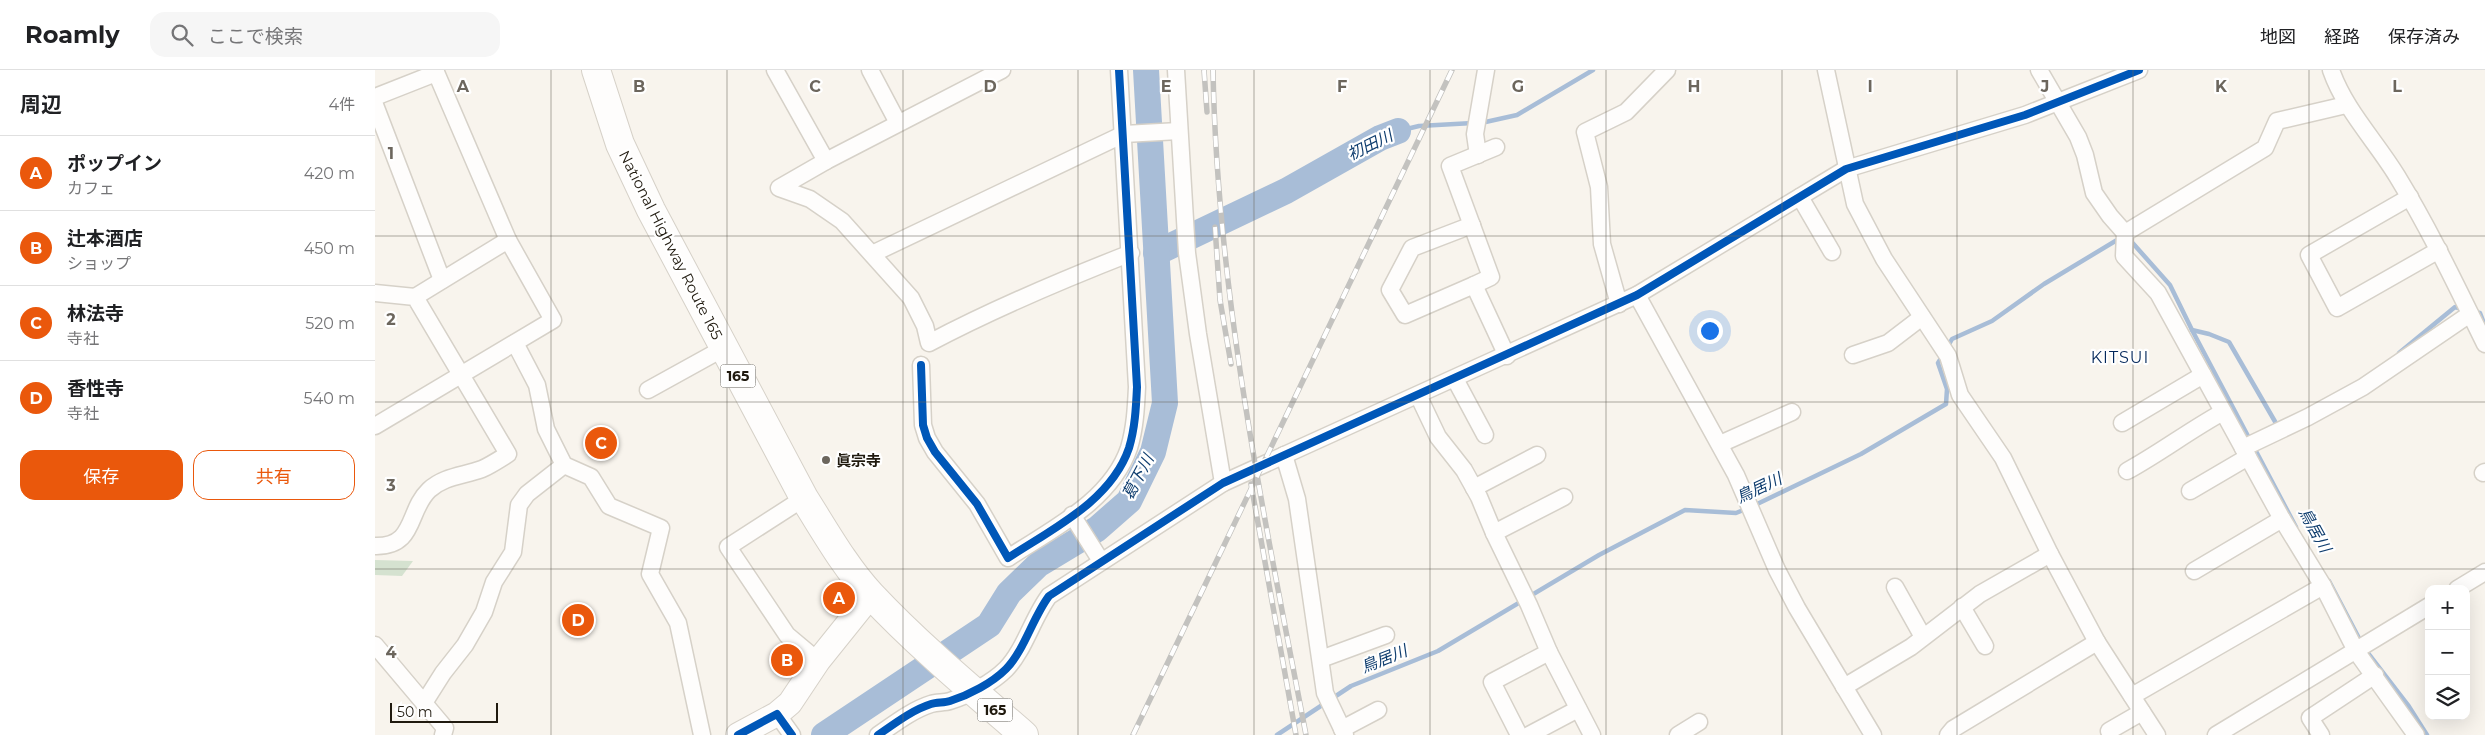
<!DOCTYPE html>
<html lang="ja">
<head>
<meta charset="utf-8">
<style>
	body { margin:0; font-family:Montserrat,"Noto Sans JP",sans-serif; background:#f6f6f6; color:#202124 }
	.controls { position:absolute; right:15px; bottom:15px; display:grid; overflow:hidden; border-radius:10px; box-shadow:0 5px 20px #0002 }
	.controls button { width:45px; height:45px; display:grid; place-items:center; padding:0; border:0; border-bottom:1px solid #e0e0e0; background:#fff; color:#202124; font:25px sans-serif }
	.scale { position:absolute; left:15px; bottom:12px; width:108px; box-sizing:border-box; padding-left:5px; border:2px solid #201a0f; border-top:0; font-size:14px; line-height:18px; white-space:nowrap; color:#201a0f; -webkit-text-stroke:4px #fff; paint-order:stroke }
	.you { position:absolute; left:1334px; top:260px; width:18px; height:18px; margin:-12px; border:4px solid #fff; border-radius:50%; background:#1a73e8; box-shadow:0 0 0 8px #1a73e833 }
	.badge { display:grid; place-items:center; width:32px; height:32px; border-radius:50%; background:#ea580c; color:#fff; font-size:16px; font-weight:700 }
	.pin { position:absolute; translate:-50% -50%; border:2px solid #fff; box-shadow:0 1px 5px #0006 }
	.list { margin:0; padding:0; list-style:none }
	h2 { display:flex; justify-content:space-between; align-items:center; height:65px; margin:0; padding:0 20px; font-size:21px }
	h2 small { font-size:16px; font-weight:400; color:#757577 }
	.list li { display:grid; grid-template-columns:32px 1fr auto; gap:15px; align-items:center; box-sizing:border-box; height:75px; padding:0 20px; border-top:1px solid #e0e0e0 }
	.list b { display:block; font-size:19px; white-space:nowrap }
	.list p { margin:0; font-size:16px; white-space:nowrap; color:#757577 }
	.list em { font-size:16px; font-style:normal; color:#757577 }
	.actions { display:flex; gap:10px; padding:15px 20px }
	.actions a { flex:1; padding:11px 0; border:1px solid #ea580c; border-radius:15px; text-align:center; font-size:18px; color:#ea580c }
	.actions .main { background:#ea580c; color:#fff }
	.icon { flex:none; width:28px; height:28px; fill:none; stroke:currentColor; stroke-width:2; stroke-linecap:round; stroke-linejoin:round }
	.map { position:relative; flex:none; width:2110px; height:665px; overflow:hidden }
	header { display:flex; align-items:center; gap:30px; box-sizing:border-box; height:70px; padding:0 25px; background:#fff; border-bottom:1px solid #e0e0e0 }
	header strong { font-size:24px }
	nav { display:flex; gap:28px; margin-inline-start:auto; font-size:18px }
	.search { width:350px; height:45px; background:#f6f6f6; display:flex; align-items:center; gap:12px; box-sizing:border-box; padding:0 18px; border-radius:15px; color:#757577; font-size:19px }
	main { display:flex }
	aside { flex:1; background:#fff }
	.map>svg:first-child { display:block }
</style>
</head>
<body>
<header>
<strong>Roamly</strong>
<div class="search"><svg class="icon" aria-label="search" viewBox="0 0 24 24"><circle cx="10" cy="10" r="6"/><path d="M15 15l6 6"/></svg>ここで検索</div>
<nav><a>地図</a><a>経路</a><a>保存済み</a></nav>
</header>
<main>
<aside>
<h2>周辺<small>4件</small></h2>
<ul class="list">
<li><span class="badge">A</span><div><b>ポップイン</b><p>カフェ</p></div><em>420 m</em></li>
<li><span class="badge">B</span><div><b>辻本酒店</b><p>ショップ</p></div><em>450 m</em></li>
<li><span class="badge">C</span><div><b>林法寺</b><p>寺社</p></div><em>520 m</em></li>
<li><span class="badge">D</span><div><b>香性寺</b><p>寺社</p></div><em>540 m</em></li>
</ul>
<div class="actions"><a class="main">保存</a><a>共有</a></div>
</aside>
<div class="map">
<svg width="2110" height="665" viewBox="0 0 2110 665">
	<rect width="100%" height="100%" fill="#f8f4ed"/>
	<polygon fill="#d5e2d0" points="0,490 38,491 27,506 0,505"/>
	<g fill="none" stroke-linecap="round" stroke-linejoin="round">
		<g stroke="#a8bdd7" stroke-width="4.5">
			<polyline points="1106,53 1142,45 1218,0"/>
			<polyline points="1023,61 1044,56 1098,53"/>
			<polyline points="1755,170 1795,215 1817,260 1834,264 1854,272 1902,355 1906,353"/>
			<polyline points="2100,242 2105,243 2110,256"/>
			<polyline points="1817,260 1921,457"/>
			<polyline points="1572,278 1577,269 1617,251 1669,214 1747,167"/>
			<polyline points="2024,283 2080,237 2087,239"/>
			<polyline points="1378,436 1486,384 1571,334 1572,319 1563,293 1568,285"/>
			<polyline points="1954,511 1986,572"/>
			<polyline points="1990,579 2033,635 2052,665"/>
			<polyline points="902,665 976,616 1063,581 1224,485 1310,440 1361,443 1371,439"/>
		</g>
		<g stroke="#a8bdd7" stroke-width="26">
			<polyline points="781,183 911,121 1005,68 1023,61"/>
			<polyline points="449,665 614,555 634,523 664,494 722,459 754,431 778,382 790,333 771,0"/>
		</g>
		<g stroke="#d6d1c8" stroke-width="19">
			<g id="minor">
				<polyline points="400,0 451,91"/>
				<polyline points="495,0 523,53"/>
				<path d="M 627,0 L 451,91 L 404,118 L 435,129 L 467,151 L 536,228 L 550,256 L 554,273 C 620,238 687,210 756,183"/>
				<polyline points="801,0 812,183 823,264 848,413"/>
				<polyline points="1451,0 1480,134 1509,189 1573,286 1585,325 1628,388 1675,484 1722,572 1782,665"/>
				<polyline points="1664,0 1703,67 1710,85 1719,123 1735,146 1750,163 1890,78 1902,51 1971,35"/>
				<path d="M 1956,0 C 1970,40 2000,70 2022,106 C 2055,160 2082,217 2110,274"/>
				<polyline points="0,27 61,3"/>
				<polyline points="0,35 67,210"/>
				<polyline points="1103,85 1100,64 1111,0"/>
				<polyline points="1425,127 1457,182"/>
				<polyline points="2035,127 1934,185 1962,238 2064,180"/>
				<polyline points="1097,155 1037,178 1015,220 1030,245 1099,215 1132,286"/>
				<polyline points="1750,163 1749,186 1783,223 1907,449 1948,516 1981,581 2041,665"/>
				<polyline points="497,184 749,64 804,61"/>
				<polyline points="1099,215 1116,207 1075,96 1121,77"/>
				<path d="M 0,223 L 40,227 L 133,384 C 125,389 116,395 107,399 C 88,406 69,406 54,420 C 32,441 41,477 0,476"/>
				<polyline points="1262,225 1361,405 1402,500 1422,538 1498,665"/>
				<polyline points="40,227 133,170"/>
				<polyline points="1244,234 1227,174 1224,117 1210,62 1251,42 1292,0"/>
				<polyline points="140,273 162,315 171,359 189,395 216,407 234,436 286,458 275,504 303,553 327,665"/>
				<polyline points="1478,285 1513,273 1547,247"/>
				<path d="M 546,295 L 548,355 L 552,368 L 560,382 L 602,434 L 633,488 C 677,459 736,431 754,378 C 760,358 761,338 762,317 L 744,0"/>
				<polyline points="1080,309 1110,365"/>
				<polyline points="273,320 349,278"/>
				<polyline points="1043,325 1063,367 1089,400 1104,427 1119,463 1154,535 1174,582 1217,665"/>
				<polyline points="1747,353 1828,305"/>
				<polyline points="0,356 178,250 133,170 60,0"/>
				<polyline points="1345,374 1417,342"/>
				<polyline points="1868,378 1933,347 1988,317 2095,244"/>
				<polyline points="909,385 922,429 950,623 970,665"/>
				<path d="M 1752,401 C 1785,383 1815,360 1848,342"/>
				<polyline points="2108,403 2110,402"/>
				<polyline points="1099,418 1162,385"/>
				<polyline points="1815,421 1873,387"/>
				<polyline points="429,428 353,477 412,565 443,591"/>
				<polyline points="697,445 726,491"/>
				<polyline points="1119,463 1189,427"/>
				<polyline points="1819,501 1907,449"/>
				<polyline points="1520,517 1548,567"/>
				<polyline points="2082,519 2110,502"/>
				<polyline points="1587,537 1610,576"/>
				<polyline points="0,575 70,658 68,665"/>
				<polyline points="946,589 1011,565"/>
				<polyline points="1469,617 1536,577 1605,524 1675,484"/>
				<polyline points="1757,626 1948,516"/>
				<polyline points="49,633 68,603 90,575 109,542 119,512 138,482 144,435 152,424 189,395"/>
				<polyline points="402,644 417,665"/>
				<polyline points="967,659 1003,640"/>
				<polyline points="1734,661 1767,642"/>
				<path d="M 503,665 C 519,654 537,640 556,634 C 562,632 569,633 575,631 C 594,625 617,613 631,599 C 649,581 658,547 674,526 L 848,413 L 1262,225 L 1471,99 L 1650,45 L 1764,0"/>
				<polyline points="1144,665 1117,612 1174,582"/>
				<polyline points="1154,665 1203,639"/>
				<polyline points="1303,665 1324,652"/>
				<polyline points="1573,665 1578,659 1722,572"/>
				<polyline points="1841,665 2054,536"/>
				<polyline points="1946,665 1935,648 2000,605"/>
			</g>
		</g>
		<g stroke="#d6d1c8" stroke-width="26">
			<polyline id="secondary" points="363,665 402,644 415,633 443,591 496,525"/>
		</g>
		<g stroke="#d6d1c8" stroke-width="30">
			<path id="trunk" d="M 221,0 L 245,74 L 276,140 L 429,428 C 450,461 470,497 496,525 C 543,575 597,620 649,665"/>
		</g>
		<use href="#minor" stroke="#fefdfc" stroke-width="16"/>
		<use href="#secondary" stroke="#fefdfc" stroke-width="24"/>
		<use href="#trunk" stroke="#fefdfc" stroke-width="28"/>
		<g stroke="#c3c2bf" stroke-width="5.5">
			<g id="rail">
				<polyline points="829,0 832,42"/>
				<path d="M 838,0 C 842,225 889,445 931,665"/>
				<polyline points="840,157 845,230 856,294"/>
				<polyline points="876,414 921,665"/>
				<polyline points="758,665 1077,0"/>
			</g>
		</g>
		<use href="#rail" stroke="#fff" stroke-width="4" stroke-dasharray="11" stroke-linecap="butt"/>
		<g stroke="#fff" stroke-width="11">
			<g id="cycleway">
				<path d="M 546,295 L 548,355 L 552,368 L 560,382 L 602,434 L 633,488 C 677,459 736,431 754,378 C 760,358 761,338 762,317 L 744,0"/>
				<polyline points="363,665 402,644 417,665"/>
				<path d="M 503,665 C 519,654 537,640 556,634 C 562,632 569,633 575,631 C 594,625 617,613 631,599 C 649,581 658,547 674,526 L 848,413 L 1262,225 L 1471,99 L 1650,45 L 1764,0"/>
			</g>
		</g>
		<use href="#cycleway" stroke="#0057b8" stroke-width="8"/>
	</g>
	<path fill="none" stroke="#6c665d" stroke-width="1" stroke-opacity="0.55" d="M 176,0 L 176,665M 352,0 L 352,665M 528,0 L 528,665M 703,0 L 703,665M 879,0 L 879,665M 1055,0 L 1055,665M 1231,0 L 1231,665M 1407,0 L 1407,665M 1582,0 L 1582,665M 1758,0 L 1758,665M 1934,0 L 1934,665M 0,166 L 2110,166M 0,332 L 2110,332M 0,499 L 2110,499"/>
	<circle fill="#6c665d" stroke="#fff" stroke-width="2" cx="451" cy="390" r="5"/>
	<g text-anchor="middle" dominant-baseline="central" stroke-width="4.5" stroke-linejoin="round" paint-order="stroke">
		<g fill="#fff" stroke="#635f57" stroke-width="1">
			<rect x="345.5" y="294.5" width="35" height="23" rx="4"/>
			<rect x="602.5" y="628.5" width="35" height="23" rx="4"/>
		</g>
		<g font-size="14" font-weight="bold" fill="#201a0f">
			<text x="363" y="306">165</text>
			<text x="620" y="640">165</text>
		</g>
		<g font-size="15" fill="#201a0f" stroke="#fff">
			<text transform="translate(296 175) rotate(63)">National Highway Route 165</text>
		</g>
		<g font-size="15" font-weight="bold" fill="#201a0f" stroke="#fff" text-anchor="start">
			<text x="461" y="390">眞宗寺</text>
		</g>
		<g font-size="16" font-style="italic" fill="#103e6f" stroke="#fff">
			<text transform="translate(995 75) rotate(-26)">初田川</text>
			<text transform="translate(763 407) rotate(-62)">葛下川</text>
			<text transform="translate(1384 418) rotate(-25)">鳥居川</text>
			<text transform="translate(1940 460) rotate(61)">鳥居川</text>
			<text transform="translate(1009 589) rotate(-22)">鳥居川</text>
		</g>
		<g font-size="16" letter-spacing="1" fill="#04285b" stroke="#fff">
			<text x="1745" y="287">KITSUI</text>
		</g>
	</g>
	<g font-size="16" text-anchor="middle" font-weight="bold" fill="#6c665d" stroke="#fff" stroke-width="4.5" stroke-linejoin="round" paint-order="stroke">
		<text x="88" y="22">A</text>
		<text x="264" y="22">B</text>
		<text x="440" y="22">C</text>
		<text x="615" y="22">D</text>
		<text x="791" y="22">E</text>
		<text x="967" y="22">F</text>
		<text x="1143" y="22">G</text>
		<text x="1319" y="22">H</text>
		<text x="1495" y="22">I</text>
		<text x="1670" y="22">J</text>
		<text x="1846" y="22">K</text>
		<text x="2022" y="22">L</text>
		<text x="16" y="89">1</text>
		<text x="16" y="255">2</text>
		<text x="16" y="421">3</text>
		<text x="16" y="588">4</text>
	</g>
</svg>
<div class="controls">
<button>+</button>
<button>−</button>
<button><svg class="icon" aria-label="layers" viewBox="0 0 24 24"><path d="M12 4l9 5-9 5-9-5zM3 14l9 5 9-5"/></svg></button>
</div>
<div class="scale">50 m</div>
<div class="you"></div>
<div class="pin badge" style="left:464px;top:528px">A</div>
<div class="pin badge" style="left:412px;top:590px">B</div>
<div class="pin badge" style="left:226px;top:373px">C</div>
<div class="pin badge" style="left:203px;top:550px">D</div>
</div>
</main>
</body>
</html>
